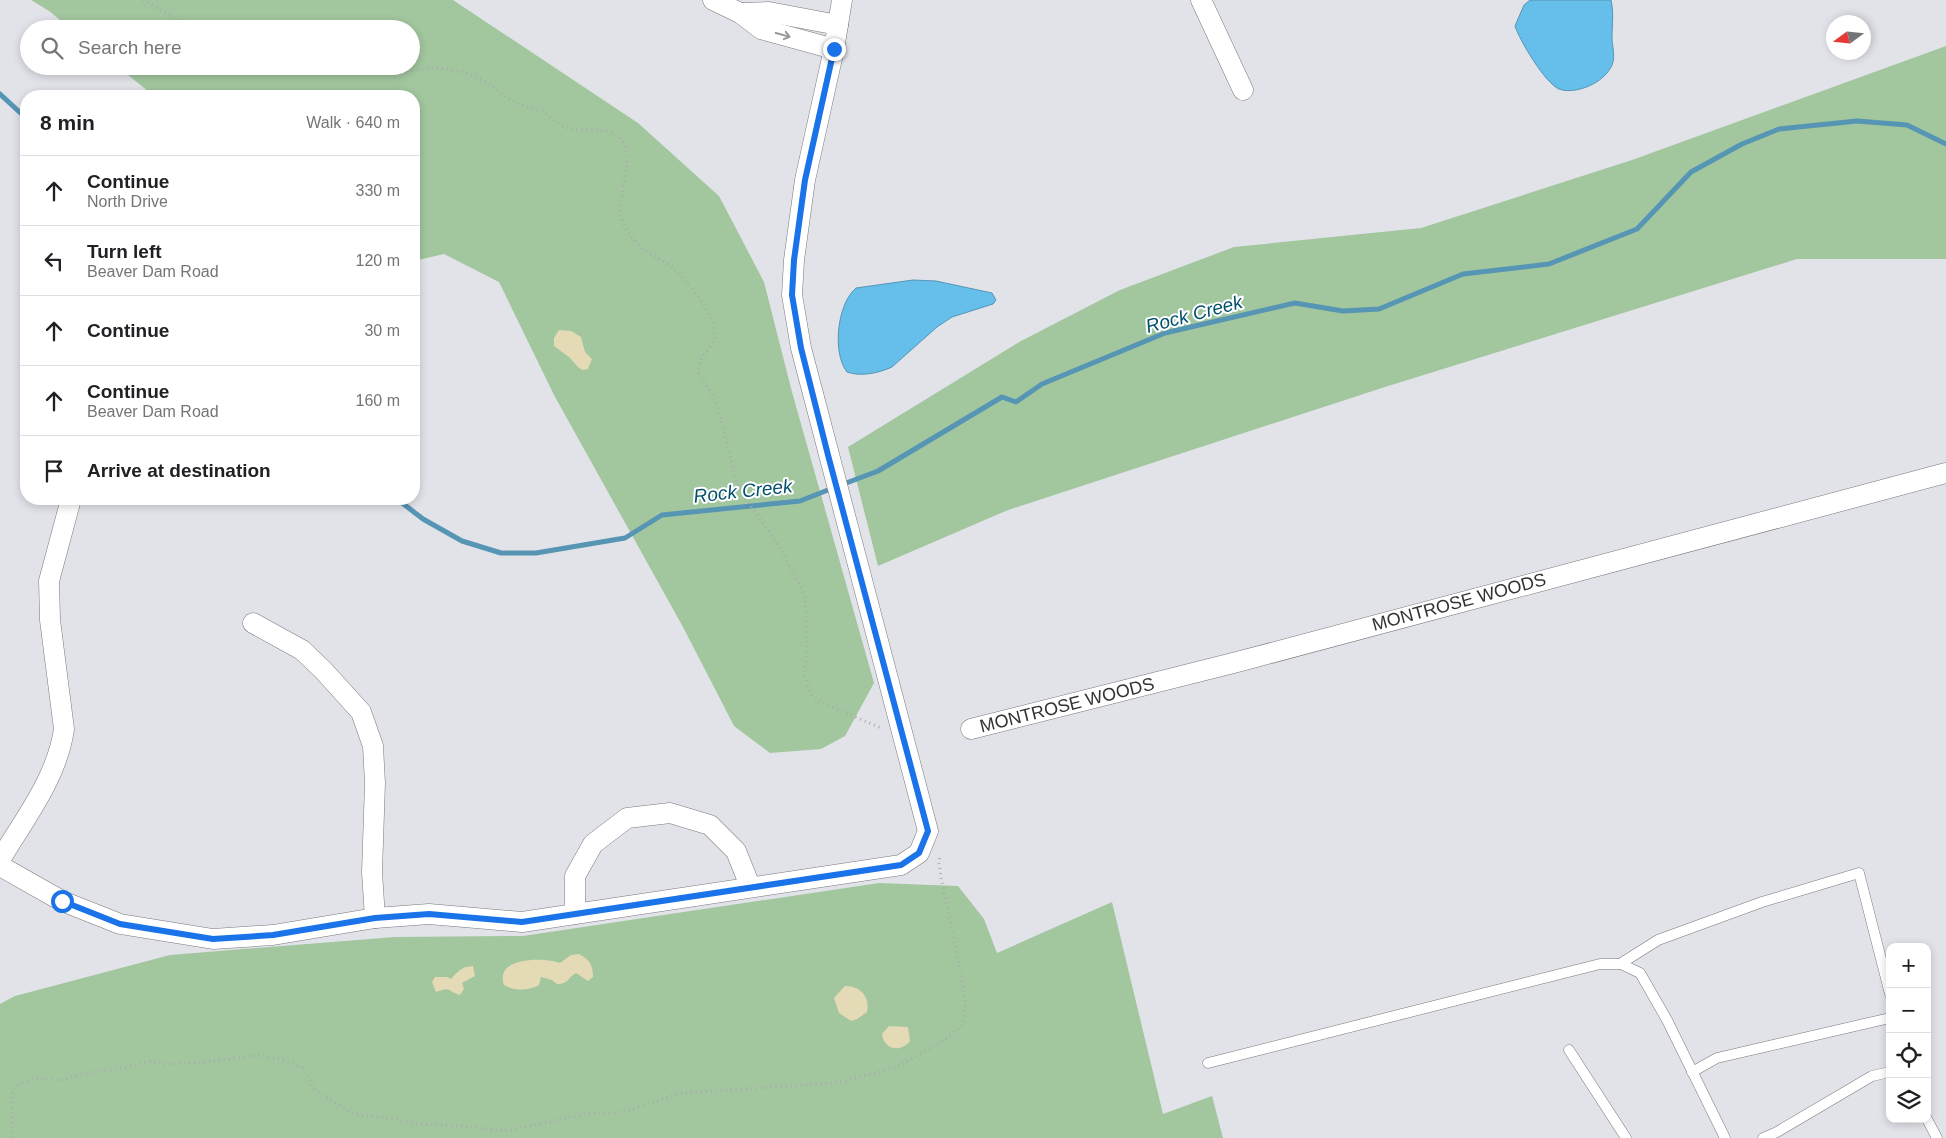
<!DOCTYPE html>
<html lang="en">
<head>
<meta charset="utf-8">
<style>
	body { margin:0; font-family:Arial,sans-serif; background:#f2f2f2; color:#202124 }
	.controls { position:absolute; right:15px; bottom:15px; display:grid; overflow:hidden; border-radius:10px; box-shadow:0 2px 8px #0003 }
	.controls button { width:45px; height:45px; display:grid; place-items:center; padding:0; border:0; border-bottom:1px solid #e0e0e0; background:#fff; color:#202124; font:25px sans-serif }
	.compass { position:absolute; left:1826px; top:15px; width:45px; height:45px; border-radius:50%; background:#fff; box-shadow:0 2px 8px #0003; rotate:255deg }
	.stop { position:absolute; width:15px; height:15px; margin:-11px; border:4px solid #1a73e8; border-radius:50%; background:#fff }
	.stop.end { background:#1a73e8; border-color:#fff; box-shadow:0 1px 5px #0008 }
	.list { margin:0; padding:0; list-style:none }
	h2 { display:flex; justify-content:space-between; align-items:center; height:65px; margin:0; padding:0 20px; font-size:21px }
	h2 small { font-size:16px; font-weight:400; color:#757577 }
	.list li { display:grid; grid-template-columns:32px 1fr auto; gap:15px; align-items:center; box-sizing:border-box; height:70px; padding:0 20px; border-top:1px solid #e0e0e0 }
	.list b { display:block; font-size:19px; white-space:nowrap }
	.list p { margin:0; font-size:16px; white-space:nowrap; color:#757577 }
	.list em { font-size:16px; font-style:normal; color:#757577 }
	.icon { flex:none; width:28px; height:28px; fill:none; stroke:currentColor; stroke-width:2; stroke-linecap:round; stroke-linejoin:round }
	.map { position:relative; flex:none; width:1946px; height:1138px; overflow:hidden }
	.search { position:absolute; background:#fff; box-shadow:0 2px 8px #0003; left:20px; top:20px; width:400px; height:55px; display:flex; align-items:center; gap:12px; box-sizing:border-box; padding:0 18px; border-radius:28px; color:#757577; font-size:19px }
	.panel { position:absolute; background:#fff; box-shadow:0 2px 8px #0003; left:20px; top:90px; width:400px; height:415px; border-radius:20px }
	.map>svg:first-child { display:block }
</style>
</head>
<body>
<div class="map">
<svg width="1946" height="1138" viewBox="0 0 1946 1138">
	<rect width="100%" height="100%" fill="#e2e3e9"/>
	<g fill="#a2c69e">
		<polygon points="31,0 453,0 638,123 719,196 764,282 792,392 874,683 845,736 821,749 770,753 734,726 683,627 554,395 499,282 444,254 414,261 414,96 154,96 117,66 411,66 411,29 71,29 49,11"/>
		<polygon points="1946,46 1946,259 1797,259 1385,387 1008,510 878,566 848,447 1021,341 1120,290 1234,247 1421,228 1632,160"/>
		<polygon points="879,883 958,886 984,919 997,953 1112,902 1163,1114 1212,1096 1223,1138 0,1138 0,1004 15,996 170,955 395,937 523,936"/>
	</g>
	<g fill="#e4dab5">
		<polygon points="559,330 571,331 581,337 585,352 592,359 588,369 582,370 578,367 569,357 554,346 554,338"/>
		<path d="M 579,954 C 590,960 593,965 593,977 L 588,981 L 576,973 C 567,978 569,984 557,984 L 552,980 L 541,977 L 539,985 C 528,991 515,991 504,985 C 494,957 543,957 560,963 L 571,955 Z"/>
		<path d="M 473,966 L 475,976 L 462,983 L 464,989 L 460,995 C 446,991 453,986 436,992 L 432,982 L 435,977 L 447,977 L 451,979 C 458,971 461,967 473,966 Z"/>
		<path d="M 845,986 C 861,986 870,997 867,1012 L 857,1019 L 851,1021 L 839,1013 L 834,998 Z"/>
		<path d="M 889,1026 L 908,1027 L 910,1041 C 900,1053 884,1050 882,1034 Z"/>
	</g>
	<g fill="#66bfeb" stroke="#5695b4">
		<path d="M 1530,0 L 1611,0 C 1614,14 1612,24 1612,38 C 1612,45 1615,55 1613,62 C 1611,71 1601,80 1593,84 C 1584,89 1569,93 1559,89 C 1545,83 1520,41 1515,26 L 1524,5 Z"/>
		<path d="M 913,280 L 936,281 L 992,293 L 996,300 L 993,304 L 952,317 L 937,327 L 892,367 C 879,373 861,377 847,372 C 832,353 837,304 856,288 Z"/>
	</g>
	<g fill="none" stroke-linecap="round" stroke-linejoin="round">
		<g stroke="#5695b4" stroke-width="5">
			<polyline points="0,94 26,118"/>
			<polyline points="841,485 878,471 1002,397 1016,402 1042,384 1165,333 1295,303 1343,311 1379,309 1463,274 1549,264 1637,229 1691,172 1742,144 1779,129 1857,121 1907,125 1946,144"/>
			<polyline points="397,499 423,519 462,541 501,553 536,553 625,538 662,515 800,501 833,488"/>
		</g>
		<g stroke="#78787e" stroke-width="11">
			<g id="lane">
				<polyline points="1620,964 1658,940 1762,902 1859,873 1890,994"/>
				<polyline points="1569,1050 1626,1138"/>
				<polyline points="1208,1063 1600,964 1621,964 1640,973 1667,1020 1725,1138"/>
				<polyline points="1692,1072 1717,1058 1890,1018"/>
				<polyline points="1927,1119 1937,1138"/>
				<polyline points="1763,1138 1777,1132 1872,1076 1890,1072"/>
			</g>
		</g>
		<g stroke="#78787e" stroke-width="21">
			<g id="street">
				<polyline points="713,0 740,13 761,29 834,49"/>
				<polyline points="1201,0 1243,90"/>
				<polyline points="740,13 769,12 838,25"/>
				<polyline points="253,623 302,650 323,670 361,712 373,746 375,783 372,872 375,918"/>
				<polyline points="971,729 1241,661 1946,473"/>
				<path d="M 0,860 C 25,818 57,778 64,729 L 50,620 L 49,581 L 71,499"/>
				<polyline points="0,866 62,901 120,924 213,939 273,935 375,918 429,914 522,922 901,865 919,853 928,831 801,348 792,295 794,260 805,180 834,49 842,0"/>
				<polyline points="575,914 575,876 593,844 627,818 670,813 710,825 736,851 750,886"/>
			</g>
		</g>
		<g stroke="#aaaaaf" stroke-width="3" stroke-dasharray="1 4" stroke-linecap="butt">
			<polyline points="143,0 194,29"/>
			<path d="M 363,66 C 389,80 417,65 445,69 C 461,71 478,76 491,85 C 498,90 505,97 513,101 C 523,107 535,108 545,113 C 552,118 559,125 567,128 C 585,134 611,123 624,143 C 632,156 620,197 619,214 C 625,230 637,247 652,255 C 659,259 666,262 672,267 C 685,279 716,315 715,334 C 714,348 698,356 698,371 L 714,398 L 719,411 L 736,480 L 746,499 L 781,549 L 805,596 L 807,652 L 804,675 L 811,694 L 818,701 L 881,728"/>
			<polyline points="13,1138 12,1094 15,1087 23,1082 34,1079 62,1080 86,1073 118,1069 152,1061 165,1064 198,1063 258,1055 284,1060 302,1068 316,1091 354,1114 399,1120 417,1124 462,1126 505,1131 590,1113 613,1113 633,1109 680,1093 821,1084 840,1082 894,1068 941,1043 961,1026 966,1009 962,979 941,877 939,863 940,855"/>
		</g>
		<use href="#lane" stroke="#fff" stroke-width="10"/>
		<use href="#street" stroke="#fff" stroke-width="20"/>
	</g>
	<defs><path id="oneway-shaft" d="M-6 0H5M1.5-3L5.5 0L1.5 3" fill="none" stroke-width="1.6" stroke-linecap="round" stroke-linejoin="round" transform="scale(1.25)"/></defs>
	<use stroke="#98989a" href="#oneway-shaft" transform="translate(783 35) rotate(15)"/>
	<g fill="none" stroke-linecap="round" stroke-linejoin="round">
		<polyline stroke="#1a73e8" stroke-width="6" points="62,901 120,924 213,939 273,935 375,918 429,914 522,922 901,865 919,853 928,831 828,455 801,348 792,295 794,260 805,180 834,49"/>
	</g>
	<g text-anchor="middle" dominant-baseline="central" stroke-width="4" stroke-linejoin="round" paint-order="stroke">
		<g font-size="18" fill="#323235" stroke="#fff">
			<text transform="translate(1459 602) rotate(-15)">MONTROSE WOODS</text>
			<text transform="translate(1067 705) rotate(-14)">MONTROSE WOODS</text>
		</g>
		<g font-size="19" font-style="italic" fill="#03506d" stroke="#fff">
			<text transform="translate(1194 314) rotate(-15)">Rock Creek</text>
			<text transform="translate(743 491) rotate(-6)">Rock Creek</text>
		</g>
	</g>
</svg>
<div class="controls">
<button>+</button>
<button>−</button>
<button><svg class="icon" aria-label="locate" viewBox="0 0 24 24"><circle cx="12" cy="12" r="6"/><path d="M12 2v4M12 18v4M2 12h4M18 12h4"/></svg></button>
<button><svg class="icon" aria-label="layers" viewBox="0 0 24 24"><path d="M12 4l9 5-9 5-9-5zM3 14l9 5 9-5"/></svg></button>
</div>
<svg class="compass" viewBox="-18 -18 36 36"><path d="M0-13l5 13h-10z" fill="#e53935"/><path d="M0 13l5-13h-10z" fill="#757577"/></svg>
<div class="stop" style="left:62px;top:901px"></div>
<div class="stop end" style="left:834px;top:49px"></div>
<div class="search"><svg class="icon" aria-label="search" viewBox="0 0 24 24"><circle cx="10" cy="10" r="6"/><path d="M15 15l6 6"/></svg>Search here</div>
<section class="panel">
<h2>8 min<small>Walk · 640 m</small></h2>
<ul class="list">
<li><svg class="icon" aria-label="ahead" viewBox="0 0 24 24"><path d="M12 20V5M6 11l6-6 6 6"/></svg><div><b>Continue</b><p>North Drive</p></div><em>330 m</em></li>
<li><svg class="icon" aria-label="left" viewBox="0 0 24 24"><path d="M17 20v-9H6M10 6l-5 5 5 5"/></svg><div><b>Turn left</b><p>Beaver Dam Road</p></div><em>120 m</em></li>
<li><svg class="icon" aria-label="ahead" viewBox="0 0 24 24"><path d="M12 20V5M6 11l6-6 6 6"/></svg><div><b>Continue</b></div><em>30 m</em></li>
<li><svg class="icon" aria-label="ahead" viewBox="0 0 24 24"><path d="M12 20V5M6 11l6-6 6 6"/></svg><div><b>Continue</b><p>Beaver Dam Road</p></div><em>160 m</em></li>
<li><svg class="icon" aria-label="arrive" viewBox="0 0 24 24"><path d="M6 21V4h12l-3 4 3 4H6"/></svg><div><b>Arrive at destination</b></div></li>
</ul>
</section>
</div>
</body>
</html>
